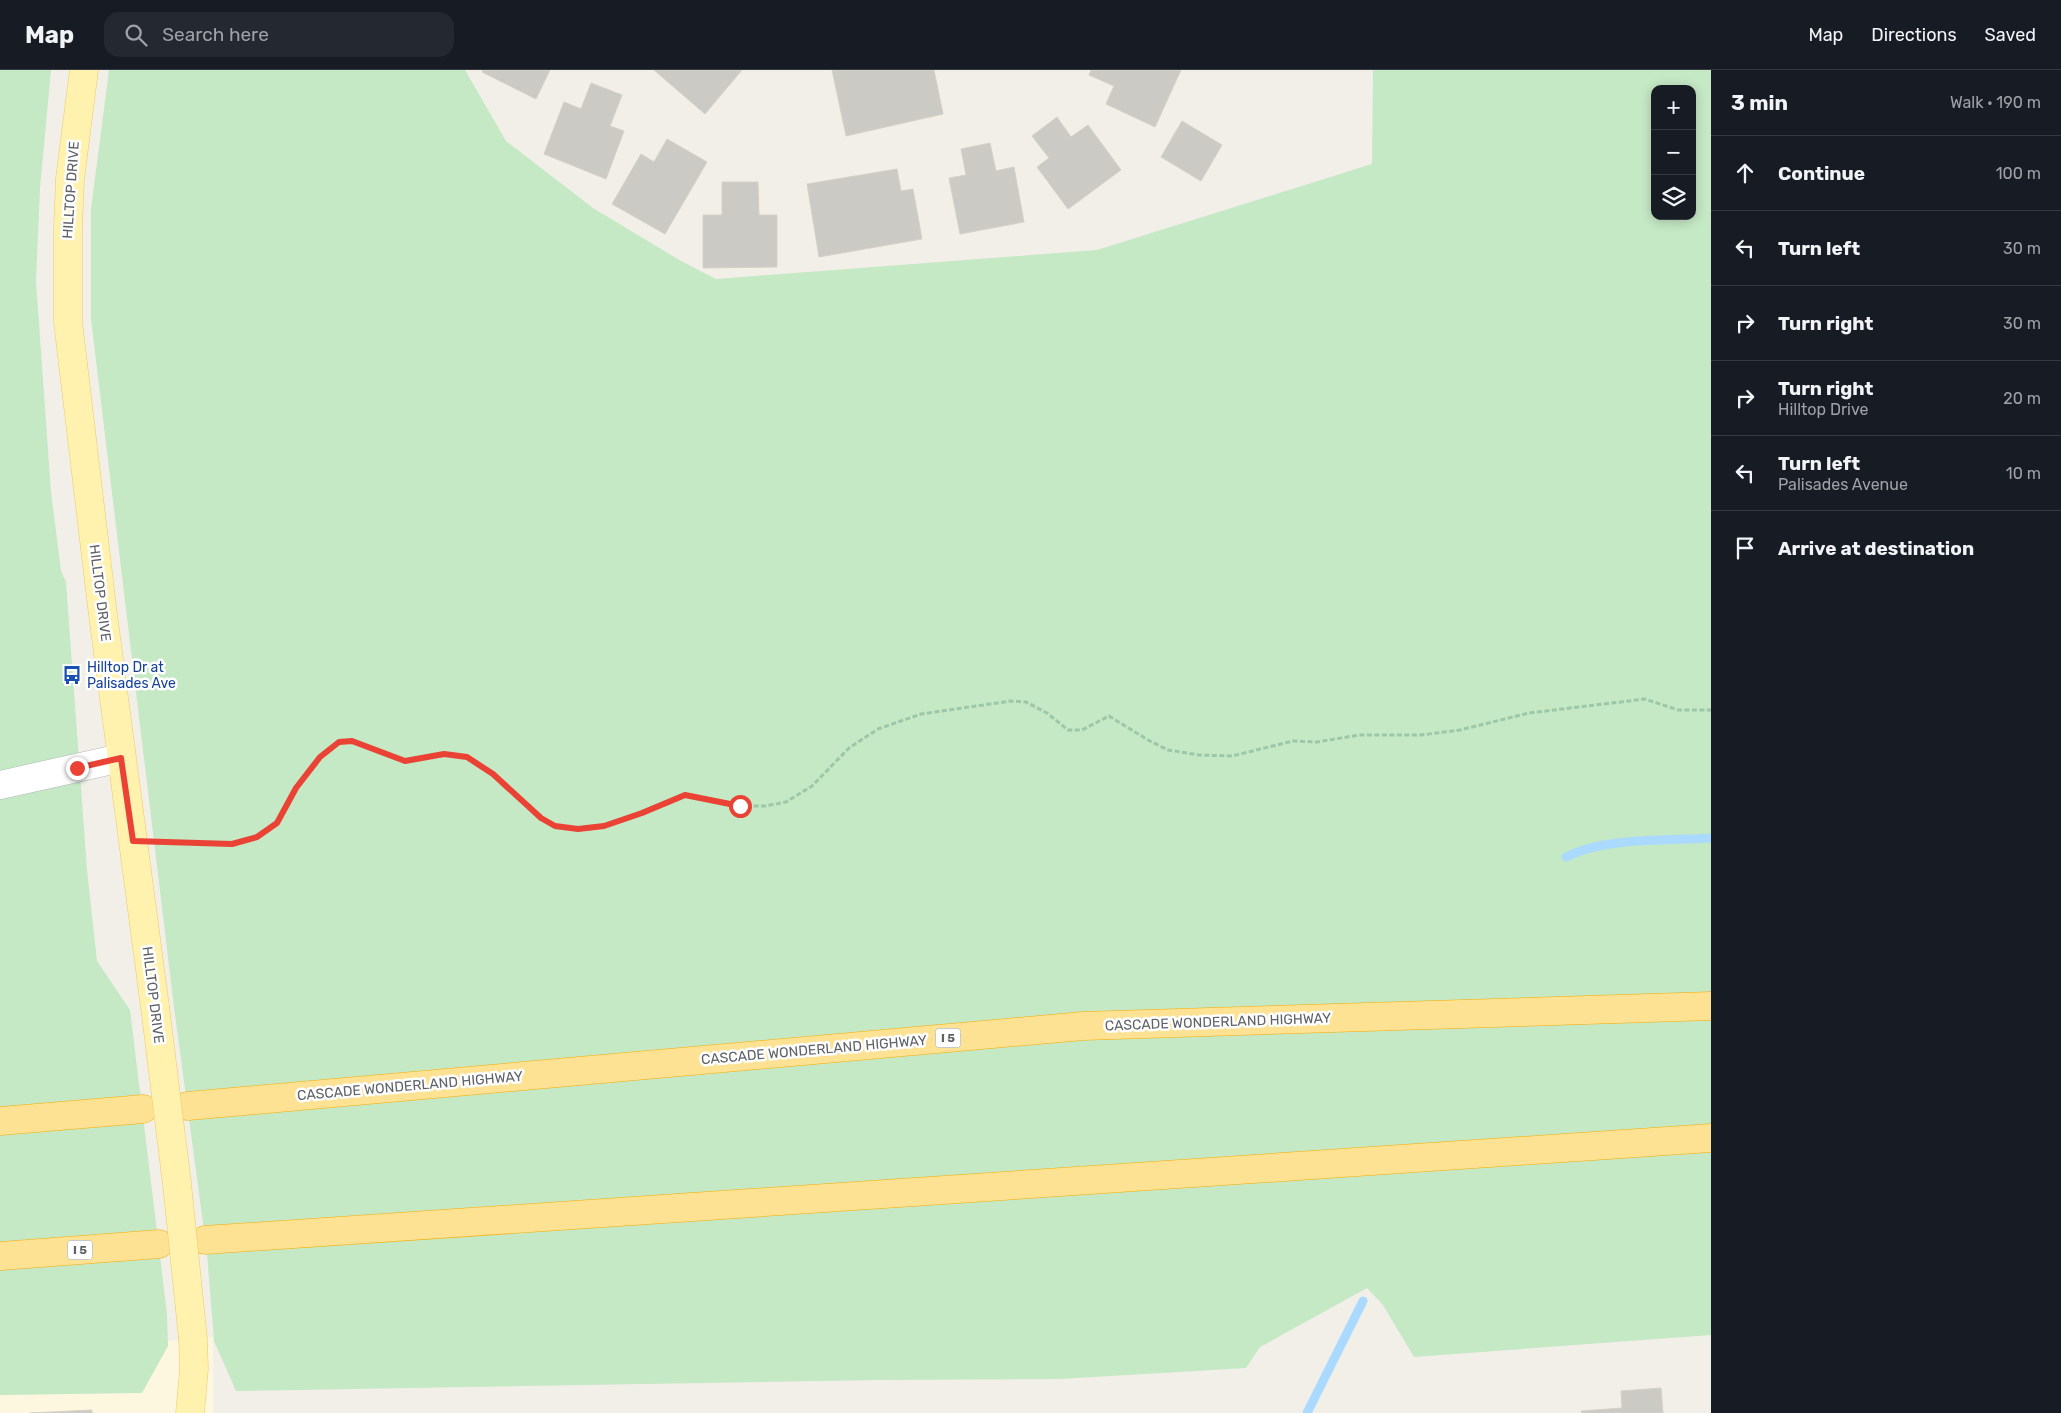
<!DOCTYPE html>
<html lang="en">
<head>
<meta charset="utf-8">
<style>
	body { margin:0; font-family:Rubik,sans-serif; background:#242831; color:#f1f3f6 }
	.controls { position:absolute; right:15px; top:15px; display:grid; overflow:hidden; border-radius:10px; box-shadow:0 2px 12px #0003 }
	.controls button { width:45px; height:45px; display:grid; place-items:center; padding:0; border:0; border-bottom:1px solid #363941; background:#171b24; color:#f1f3f6; font:25px sans-serif }
	.stop { position:absolute; width:15px; height:15px; margin:-11px; border:4px solid #ea4335; border-radius:50%; background:#fff }
	.stop.end { background:#ea4335; border-color:#fff; box-shadow:0 1px 5px #0008 }
	.list { margin:0; padding:0; list-style:none }
	h2 { display:flex; justify-content:space-between; align-items:center; height:65px; margin:0; padding:0 20px; font-size:21px }
	h2 small { font-size:16px; font-weight:400; color:#9ea1a6 }
	.list li { display:grid; grid-template-columns:32px 1fr auto; gap:15px; align-items:center; box-sizing:border-box; height:75px; padding:0 20px; border-top:1px solid #363941 }
	.list b { display:block; font-size:19px; white-space:nowrap }
	.list p { margin:0; font-size:16px; white-space:nowrap; color:#9ea1a6 }
	.list em { font-size:16px; font-style:normal; color:#9ea1a6 }
	.icon { flex:none; width:28px; height:28px; fill:none; stroke:currentColor; stroke-width:2; stroke-linecap:round; stroke-linejoin:round }
	.map { position:relative; flex:none; width:1711px; height:1343px; overflow:hidden }
	header { display:flex; align-items:center; gap:30px; box-sizing:border-box; height:70px; padding:0 25px; background:#171b24; border-bottom:1px solid #363941 }
	header strong { font-size:24px }
	nav { display:flex; gap:28px; margin-inline-start:auto; font-size:18px }
	.search { width:350px; height:45px; background:#242831; display:flex; align-items:center; gap:12px; box-sizing:border-box; padding:0 18px; border-radius:15px; color:#9ea1a6; font-size:19px }
	main { display:flex }
	aside { flex:1; background:#171b24 }
	.map>svg:first-child { display:block }
</style>
</head>
<body>
<header>
<strong>Map</strong>
<div class="search"><svg class="icon" aria-label="search" viewBox="0 0 24 24"><circle cx="10" cy="10" r="6"/><path d="M15 15l6 6"/></svg>Search here</div>
<nav><a>Map</a><a>Directions</a><a>Saved</a></nav>
</header>
<main>
<div class="map">
<svg width="1711" height="1343" viewBox="0 0 1711 1343">
	<rect width="100%" height="100%" fill="#f1efe8"/>
	<polygon fill="#fef7e0" points="213,1267 213,1343 0,1343 0,1325 78,1323 168,1276 168,1271"/>
	<g fill="#c5e8c5" fill-rule="evenodd">
		<polygon points="0,0 51,0 40,118 36,211 51,422 61,501 66,512 87,800 97,891 130,940 167,1244 168,1276 142,1323 0,1325"/>
		<path d="M 109,0 L 465,0 L 506,71 L 593,138 L 681,191 L 716,209 L 1097,180 L 1372,94 L 1373,0 L 1711,0 L 1711,1265 L 1414,1287 L 1383,1235 L 1367,1218 L 1260,1277 L 1246,1298 L 1060,1309 L 880,1310 L 236,1321 L 214,1271 L 207,1183 L 174,937 L 91,249 L 91,139 ZM 1655,19 L 1692,19 L 1692,146 L 1655,146 Z"/>
	</g>
	<g fill="none" stroke-linecap="round" stroke-linejoin="round">
		<g stroke="#aadaff" stroke-width="9">
			<path d="M 1566,787 C 1606,767 1666,771 1711,768"/>
			<polyline points="1307,1343 1363,1231"/>
		</g>
	</g>
	<g fill="#cccac5" stroke="#d6d1c6">
		<polygon points="483,0 550,0 536,29 482,2"/>
		<polygon points="654,0 742,0 705,44"/>
		<polygon points="832,0 934,0 943,44 846,66"/>
		<polygon points="1091,0 1181,0 1155,57 1106,34 1114,16 1089,5"/>
		<polygon points="591,13 622,25 610,56 624,61 606,109 544,84 564,32 581,39"/>
		<polygon points="1057,47 1071,67 1088,55 1121,100 1068,139 1037,97 1049,88 1032,66"/>
		<polygon points="1182,51 1222,75 1201,111 1161,87"/>
		<polygon points="667,69 707,92 665,164 612,134 641,84 654,92"/>
		<polygon points="990,73 996,101 1014,97 1024,152 960,164 949,108 966,105 961,79"/>
		<polygon points="897,99 901,121 913,119 922,169 819,187 807,114"/>
		<polygon points="722,112 758,112 759,145 777,145 777,197 703,198 703,145 722,145"/>
		<polygon points="1661,1318 1663,1343 1582,1343 1581,1341 1622,1338 1621,1321"/>
		<polygon points="92,1340 92,1343 30,1343"/>
	</g>
	<g fill="none" stroke-linecap="round" stroke-linejoin="round">
		<g stroke="#b5b8bc" stroke-width="29">
			<polyline id="minor" points="0,715 121,688"/>
		</g>
		<g stroke="#f2c960" stroke-width="29">
			<g id="major">
				<polyline points="84,0 70,109 68,157 68,252 103,545 155,937"/>
				<polyline points="190,1343 194,1299 193,1269"/>
			</g>
		</g>
		<g stroke="#f9ab00" stroke-width="29">
			<g id="highway">
				<polyline points="188,1036 1083,956 1711,936"/>
				<polyline points="0,1051 143,1039"/>
				<polyline points="205,1170 1711,1068"/>
				<polyline points="0,1186 159,1174"/>
			</g>
		</g>
		<polyline stroke="#9cc7a9" stroke-width="3" stroke-dasharray="5 2.5" stroke-linecap="butt" points="161,772 232,774 257,767 277,753 296,717 321,687 339,672 353,671 405,691 444,684 467,687 493,704 541,748 555,755 578,759 604,756 642,743 685,725 741,736 765,736 786,732 812,716 849,678 878,659 921,644 1011,631 1026,632 1047,643 1068,660 1082,660 1109,646 1148,670 1168,680 1199,685 1232,686 1293,671 1317,672 1359,665 1421,665 1460,660 1529,643 1645,629 1678,640 1711,640"/>
		<use href="#minor" stroke="#fff" stroke-width="28"/>
		<use href="#major" stroke="#fff2af" stroke-width="28"/>
		<use href="#highway" stroke="#fde293" stroke-width="28"/>
		<g stroke="#f2c960" stroke-width="29" stroke-linecap="butt">
			<polyline id="major-bridge" points="155,937 177,1114 193,1269"/>
		</g>
		<use href="#major-bridge" stroke="#fff2af" stroke-width="28"/>
	</g>
	<g fill="none" stroke-linecap="round" stroke-linejoin="round">
		<polyline stroke="#ea4335" stroke-width="6" points="77,698 121,688 133,771 232,774 257,767 277,753 296,718 320,687 339,672 352,671 405,691 444,684 467,687 493,704 541,748 555,756 578,759 604,756 642,743 685,725 740,736"/>
	</g>
	<defs>
		<g id="bus-bare" transform="scale(1.5)"><path d="M-5-6H5V4H4V6H2V4H-2V6H-4V4H-5ZM-3.5-4V0h7V-4ZM-3.5 1.2v1.5H-2V1.2ZM2 1.2v1.5H3.5V1.2Z" fill="#1a4fb4" stroke="#fff" stroke-width="2.5" paint-order="stroke"/></g>
	</defs>
	<g fill-rule="evenodd">
		<use href="#bus-bare" x="72" y="605"/>
	</g>
	<g text-anchor="middle" dominant-baseline="central" stroke-width="5" stroke-linejoin="round" paint-order="stroke">
		<g fill="#fff" stroke="#8f9295" stroke-width="1">
			<rect x="935.5" y="958.5" width="25" height="19" rx="4"/>
			<rect x="67.5" y="1170.5" width="25" height="19" rx="4"/>
		</g>
		<g font-size="12" font-weight="bold" fill="#5f6368">
			<text x="948" y="968">I 5</text>
			<text x="80" y="1180">I 5</text>
		</g>
		<g font-size="14" fill="#5f6368" stroke="#fff">
			<text transform="translate(71 120) rotate(-86)">HILLTOP DRIVE</text>
			<text transform="translate(100 523) rotate(83)">HILLTOP DRIVE</text>
			<text transform="translate(153 925) rotate(83)">HILLTOP DRIVE</text>
			<text transform="translate(1218 952) rotate(-2)">CASCADE WONDERLAND HIGHWAY</text>
			<text transform="translate(814 980) rotate(-5)">CASCADE WONDERLAND HIGHWAY</text>
			<text transform="translate(410 1016) rotate(-5)">CASCADE WONDERLAND HIGHWAY</text>
		</g>
		<g font-size="14" fill="#164399" stroke="#fff" text-anchor="start">
			<text x="87" y="597">Hilltop Dr at<tspan x="87" dy="16">Palisades Ave</tspan></text>
		</g>
	</g>
</svg>
<div class="controls">
<button>+</button>
<button>−</button>
<button><svg class="icon" aria-label="layers" viewBox="0 0 24 24"><path d="M12 4l9 5-9 5-9-5zM3 14l9 5 9-5"/></svg></button>
</div>
<div class="stop" style="left:740px;top:736px"></div>
<div class="stop end" style="left:77px;top:698px"></div>
</div>
<aside>
<h2>3 min<small>Walk · 190 m</small></h2>
<ul class="list">
<li><svg class="icon" aria-label="ahead" viewBox="0 0 24 24"><path d="M12 20V5M6 11l6-6 6 6"/></svg><div><b>Continue</b></div><em>100 m</em></li>
<li><svg class="icon" aria-label="left" viewBox="0 0 24 24"><path d="M17 20v-9H6M10 6l-5 5 5 5"/></svg><div><b>Turn left</b></div><em>30 m</em></li>
<li><svg class="icon" aria-label="right" viewBox="0 0 24 24"><path d="M7 20v-9h11M14 6l5 5-5 5"/></svg><div><b>Turn right</b></div><em>30 m</em></li>
<li><svg class="icon" aria-label="right" viewBox="0 0 24 24"><path d="M7 20v-9h11M14 6l5 5-5 5"/></svg><div><b>Turn right</b><p>Hilltop Drive</p></div><em>20 m</em></li>
<li><svg class="icon" aria-label="left" viewBox="0 0 24 24"><path d="M17 20v-9H6M10 6l-5 5 5 5"/></svg><div><b>Turn left</b><p>Palisades Avenue</p></div><em>10 m</em></li>
<li><svg class="icon" aria-label="arrive" viewBox="0 0 24 24"><path d="M6 21V4h12l-3 4 3 4H6"/></svg><div><b>Arrive at destination</b></div></li>
</ul>
</aside>
</main>
</body>
</html>
